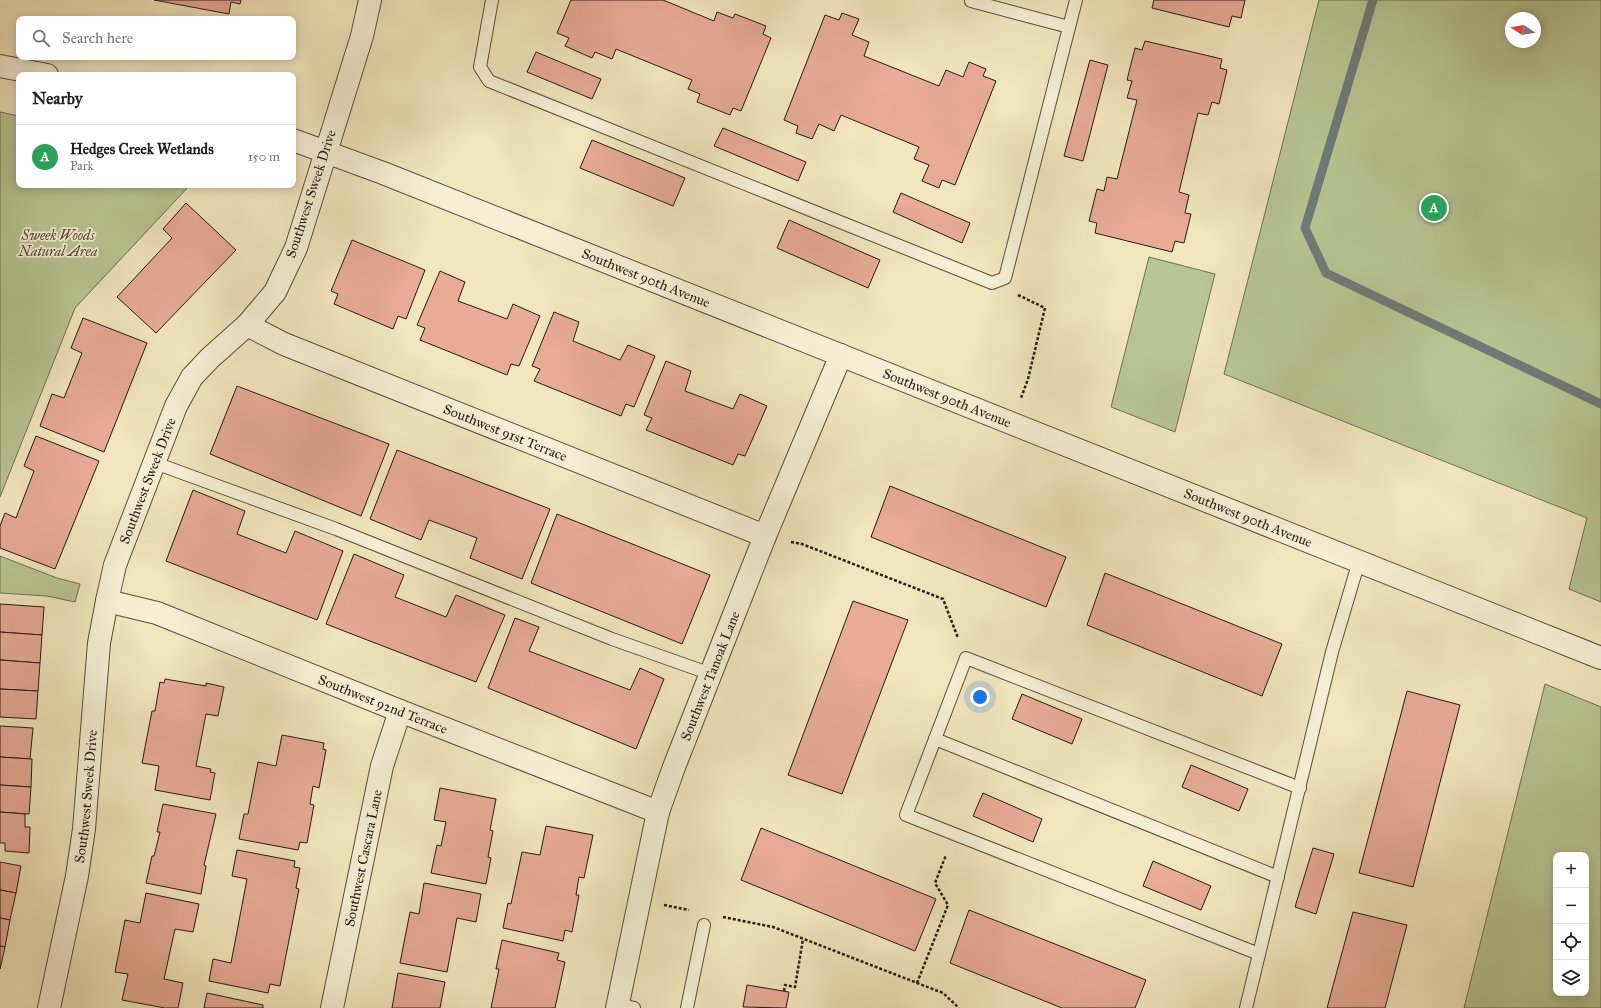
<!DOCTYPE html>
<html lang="en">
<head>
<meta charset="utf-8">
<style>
	body { margin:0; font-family:"IM FELL Great Primer",serif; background:#f2f2f2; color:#202124 }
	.controls { position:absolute; right:12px; bottom:12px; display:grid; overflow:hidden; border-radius:8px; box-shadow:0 2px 10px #0003 }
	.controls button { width:36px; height:36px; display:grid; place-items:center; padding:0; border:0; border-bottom:1px solid #e0e0e0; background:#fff; color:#202124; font:20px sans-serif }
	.compass { position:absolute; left:1505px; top:12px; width:36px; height:36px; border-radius:50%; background:#fff; box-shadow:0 2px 10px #0003; rotate:282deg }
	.you { position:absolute; left:980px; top:697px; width:14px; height:14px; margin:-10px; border:3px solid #fff; border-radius:50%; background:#1a73e8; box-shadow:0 0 0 6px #1a73e833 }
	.badge { display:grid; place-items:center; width:26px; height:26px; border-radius:50%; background:#111827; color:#fff; font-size:13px; font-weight:700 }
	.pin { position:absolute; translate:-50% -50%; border:2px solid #fff; box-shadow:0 1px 4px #0006 }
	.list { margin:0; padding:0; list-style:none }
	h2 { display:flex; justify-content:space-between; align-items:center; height:52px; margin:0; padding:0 16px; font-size:17px }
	h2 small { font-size:13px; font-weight:400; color:#757577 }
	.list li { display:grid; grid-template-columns:26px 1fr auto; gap:12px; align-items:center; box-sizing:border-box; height:64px; padding:0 16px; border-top:1px solid #e0e0e0 }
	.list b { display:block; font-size:15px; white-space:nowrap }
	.list p { margin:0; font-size:13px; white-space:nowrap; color:#757577 }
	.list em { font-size:13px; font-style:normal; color:#757577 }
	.icon { flex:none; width:22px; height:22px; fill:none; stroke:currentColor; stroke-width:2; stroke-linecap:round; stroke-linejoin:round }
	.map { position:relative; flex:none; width:1601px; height:1008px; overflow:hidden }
	.search { position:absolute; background:#fff; box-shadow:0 2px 10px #0003; left:16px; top:16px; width:280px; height:44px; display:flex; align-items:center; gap:10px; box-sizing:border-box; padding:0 14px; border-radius:8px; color:#757577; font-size:15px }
	.panel { position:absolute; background:#fff; box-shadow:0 2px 10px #0003; left:16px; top:72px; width:280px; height:116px; border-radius:8px }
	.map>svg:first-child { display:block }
</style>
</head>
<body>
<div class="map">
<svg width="1601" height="1008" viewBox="0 0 1601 1008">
	<rect width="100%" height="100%" fill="#f2e6be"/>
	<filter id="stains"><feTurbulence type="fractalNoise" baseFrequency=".005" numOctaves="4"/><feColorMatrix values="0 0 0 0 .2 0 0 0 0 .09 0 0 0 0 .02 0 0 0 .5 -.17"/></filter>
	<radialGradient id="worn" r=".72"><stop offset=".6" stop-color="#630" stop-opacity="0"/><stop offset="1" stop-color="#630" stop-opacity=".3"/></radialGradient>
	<g fill="#b8c694" stroke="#6f7054" fill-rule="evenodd">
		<path d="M 1319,0 L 1601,0 L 1601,602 L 1569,589 L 1587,518 L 1224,374 ZM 1511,18 L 1535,18 L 1535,42 L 1511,42 Z"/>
		<polygon points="0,112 19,116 19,185 190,185 75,308 0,497"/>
		<polygon points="1149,257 1215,274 1175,432 1111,407"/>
		<polygon points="0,556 57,578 80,584 75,602 47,596 0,593"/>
		<path d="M 1545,684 L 1601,707 L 1601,1008 L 1464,1008 ZM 1556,855 L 1586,855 L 1586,993 L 1556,993 Z"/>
	</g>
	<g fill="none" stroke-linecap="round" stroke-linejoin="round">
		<polyline stroke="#707b79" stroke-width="9" points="1373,0 1305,228 1326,273 1601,404"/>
	</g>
	<g fill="#e7ab96" stroke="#261a14">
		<polygon points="154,0 241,0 240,4 231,2 229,14"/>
		<polygon points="571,0 663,0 714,21 717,12 733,18 735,14 766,26 763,34 771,38 741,111 733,108 730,115 697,102 700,94 688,89 692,80 616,49 612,59 595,52 592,58 565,46 569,38 557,33"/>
		<polygon points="1154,0 1245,0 1241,18 1232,16 1229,27 1152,8"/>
		<polygon points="842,13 859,19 852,35 869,42 864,56 939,86 946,70 963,77 969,62 986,69 983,76 996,81 955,185 942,180 939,188 922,181 929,165 914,159 919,147 841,115 834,131 819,124 812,139 796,133 798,126 784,120 825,15 839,20"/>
		<polygon points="1145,41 1222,59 1220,68 1227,70 1219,104 1212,102 1208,115 1198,113 1179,192 1189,195 1185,213 1191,214 1184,243 1175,241 1172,252 1095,233 1097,223 1089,221 1097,189 1104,191 1107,177 1117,179 1137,100 1127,98 1132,81 1127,80 1135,48 1142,50"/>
		<polygon points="536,52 601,79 592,99 527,72"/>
		<polygon points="1090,60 1108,65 1083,161 1064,156"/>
		<polygon points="723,128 806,162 798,181 714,146"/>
		<polygon points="592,140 685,178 673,206 580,168"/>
		<polygon points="901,193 970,223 962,243 893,212"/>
		<polygon points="186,203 236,250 156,333 117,297 172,238 163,229"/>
		<polygon points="789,220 880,260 868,288 777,248"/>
		<polygon points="352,240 425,270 406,319 398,316 393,329 334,304 338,294 331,291"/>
		<polygon points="440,271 465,282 458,301 507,319 513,304 540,316 519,366 511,364 507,375 420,340 425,328 417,325"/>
		<polygon points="554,312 579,322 573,341 620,360 628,345 655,356 634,407 626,404 621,416 534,381 540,369 532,366"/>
		<polygon points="83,318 147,343 104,452 40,426 52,394 64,398 82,353 71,348"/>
		<polygon points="666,361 691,371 685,391 733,409 740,394 767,406 745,456 738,454 733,465 646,430 652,418 644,415"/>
		<polygon points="237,386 389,444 361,516 210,454"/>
		<polygon points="36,436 99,461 55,569 0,548 0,526 5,513 16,518 34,471 24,466"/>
		<polygon points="397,450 550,509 522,579 470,558 477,538 429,520 421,540 370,519"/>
		<polygon points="890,486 1066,557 1046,607 871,537"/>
		<polygon points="193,490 245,511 237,534 286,553 295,531 343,551 317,620 166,561"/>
		<polygon points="557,514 710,575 682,644 531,583"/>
		<polygon points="354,554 404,575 395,597 446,617 456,595 505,615 476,682 326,624"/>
		<polygon points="1105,573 1282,644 1262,696 1087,625"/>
		<polygon points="853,601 908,620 842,794 788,775"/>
		<polygon points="0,604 44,607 42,635 0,632"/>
		<polygon points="515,618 539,627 529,651 630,690 640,668 664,679 636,749 488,688"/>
		<polygon points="0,632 42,635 40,663 0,660"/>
		<polygon points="0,660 40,663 38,691 0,689"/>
		<polygon points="165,679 206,686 206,683 224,687 218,716 206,714 196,766 211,769 210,772 215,773 210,800 155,790 159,766 142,763 152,711 155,711 160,682 164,683"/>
		<polygon points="0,689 38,691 36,719 0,717"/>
		<polygon points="1407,691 1460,705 1413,887 1359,873"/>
		<polygon points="1022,694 1082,719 1072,744 1012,719"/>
		<polygon points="0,726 33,728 30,759 0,757"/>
		<polygon points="282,735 324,743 323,749 326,750 319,788 313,786 310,804 314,805 307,843 300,842 298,850 239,839 244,814 248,814 258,762 276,766"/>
		<polygon points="0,757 32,759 31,787 0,785"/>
		<polygon points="1191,765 1248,789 1239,811 1182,787"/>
		<polygon points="0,785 31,787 29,814 0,812"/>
		<polygon points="440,788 496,799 490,830 493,831 488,857 491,858 486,884 431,873 437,845 441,846 446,822 434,820"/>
		<polygon points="983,793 1042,819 1033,842 973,816"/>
		<polygon points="163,804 216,814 204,865 206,866 201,894 146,883 152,856 154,856 160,832 157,832"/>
		<polygon points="0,812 25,814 25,827 30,827 29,853 5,851 5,843 0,843"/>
		<polygon points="546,826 593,835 584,878 579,877 576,895 579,895 572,932 565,930 563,941 503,928 508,903 511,904 522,852 540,855"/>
		<polygon points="761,828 936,899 915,951 741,880"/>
		<polygon points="1313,848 1334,854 1316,914 1295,907"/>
		<polygon points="237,850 295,861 294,867 300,868 296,888 299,889 280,986 270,984 268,993 209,981 213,959 231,963 247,879 232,876"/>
		<polygon points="1153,861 1211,886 1201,910 1143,886"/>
		<polygon points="0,862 21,866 16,893 0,890"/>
		<polygon points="424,883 481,894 476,922 457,918 447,972 400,963 410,912 419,914"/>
		<polygon points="0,890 16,893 10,920 0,918"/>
		<polygon points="146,893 199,904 193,932 175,929 164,979 183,983 178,1008 165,1008 122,1000 128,974 115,972 125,920 140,923"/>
		<polygon points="969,910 1146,980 1135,1008 1062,1008 950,963"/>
		<polygon points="1353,912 1407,925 1385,1008 1327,1008"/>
		<polygon points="0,918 10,920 5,947 0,946"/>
		<polygon points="502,940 559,953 557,960 565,962 555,1008 491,1008 499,969 496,969"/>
		<polygon points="0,946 5,947 0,969"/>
		<polygon points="398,973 445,982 440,1008 392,1008"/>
		<polygon points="747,985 789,992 786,1008 743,1007"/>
		<polygon points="207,993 263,1005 263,1008 204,1008"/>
	</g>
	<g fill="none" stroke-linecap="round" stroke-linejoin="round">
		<g stroke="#594d3e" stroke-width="14">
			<g id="service">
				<polyline points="492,0 480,67 489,81 992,283 1005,278 1076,0"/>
				<polyline points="972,0 971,1 1069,27"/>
				<polyline points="155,463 336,529 612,639 711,674"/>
				<polyline points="935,739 1278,877"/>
				<polyline points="1259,954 906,815 966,658 1300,788"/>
				<polyline points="618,1005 634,1008"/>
				<polyline points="687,1008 704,925"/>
				<polyline points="1246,1008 1332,652 1359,561"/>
			</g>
		</g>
		<g stroke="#594d3e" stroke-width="24">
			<g id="minor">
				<path id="s1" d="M 247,325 L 284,344 L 765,536"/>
				<path id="s2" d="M 107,601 L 157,613 L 400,711 L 658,812"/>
				<path id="s3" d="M 49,1008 L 77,876 L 84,829 L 99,643 L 107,601 L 115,565 L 176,406 L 192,377 L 210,358 L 247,325 L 275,292 L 296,248 L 326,152"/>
				<path id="s4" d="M 332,1008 L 382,766 L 400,711"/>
				<path id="s5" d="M 617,1008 L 658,812 L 674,767 L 765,536 L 841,355"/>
			</g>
		</g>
		<g stroke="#594d3e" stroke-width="24">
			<g id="tertiary">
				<polyline points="0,66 47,75"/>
				<path id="s6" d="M 293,140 L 383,173 L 1601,658"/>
				<polyline points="326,152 362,36 370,0"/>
			</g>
		</g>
		<g stroke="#261a14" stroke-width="2.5" stroke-dasharray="3 2" stroke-linecap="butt">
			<polyline points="1018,295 1045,308 1028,379 1021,398"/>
			<polyline points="791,542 802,544 943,599 958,638"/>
			<polyline points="664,905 689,910"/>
			<polyline points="723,917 773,927 943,993 959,1008"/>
			<polyline points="917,983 948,905 935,883 946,855"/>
			<polyline points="784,991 785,985 795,987 803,939"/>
		</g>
		<use href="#service" stroke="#f7efd5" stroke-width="12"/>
		<use href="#minor" stroke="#f7efd5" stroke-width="22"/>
		<use href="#tertiary" stroke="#f7efd5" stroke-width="22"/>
	</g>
	<g text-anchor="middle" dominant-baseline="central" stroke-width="3.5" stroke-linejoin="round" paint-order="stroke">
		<g font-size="14" fill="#261a14" stroke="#f7efd5">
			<text transform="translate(311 194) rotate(-72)">Southwest Sweek Drive</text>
			<text stroke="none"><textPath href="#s6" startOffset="379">Southwest 90th Avenue</textPath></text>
			<text stroke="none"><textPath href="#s6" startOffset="703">Southwest 90th Avenue</textPath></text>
			<text stroke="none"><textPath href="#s1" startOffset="280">Southwest 91st Terrace</textPath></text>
			<text stroke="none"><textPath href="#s3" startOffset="539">Southwest Sweek Drive</textPath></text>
			<text stroke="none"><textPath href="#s6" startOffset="1027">Southwest 90th Avenue</textPath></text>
			<text stroke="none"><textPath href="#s5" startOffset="346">Southwest Tanoak Lane</textPath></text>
			<text stroke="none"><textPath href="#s2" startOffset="295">Southwest 92nd Terrace</textPath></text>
			<text stroke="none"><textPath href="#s3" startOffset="215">Southwest Sweek Drive</textPath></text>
			<text stroke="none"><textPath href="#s4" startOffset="153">Southwest Cascara Lane</textPath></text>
		</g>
		<g font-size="14" font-style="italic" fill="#524e3a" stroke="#f7efd5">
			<text x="58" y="235">Sweek Woods<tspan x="58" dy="16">Natural Area</tspan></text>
		</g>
	</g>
	<rect width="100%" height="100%" filter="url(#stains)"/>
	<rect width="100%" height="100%" fill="url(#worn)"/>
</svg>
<div class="controls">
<button>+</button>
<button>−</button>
<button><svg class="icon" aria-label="locate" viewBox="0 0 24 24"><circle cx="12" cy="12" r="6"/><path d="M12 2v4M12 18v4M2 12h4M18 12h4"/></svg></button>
<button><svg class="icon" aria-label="layers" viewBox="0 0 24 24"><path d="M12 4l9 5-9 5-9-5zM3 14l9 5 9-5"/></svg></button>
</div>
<svg class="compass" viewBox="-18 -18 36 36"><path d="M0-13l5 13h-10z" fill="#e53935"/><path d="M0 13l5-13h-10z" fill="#757577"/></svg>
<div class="you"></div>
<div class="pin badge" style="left:1434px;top:208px;background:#2e9e5b">A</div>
<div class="search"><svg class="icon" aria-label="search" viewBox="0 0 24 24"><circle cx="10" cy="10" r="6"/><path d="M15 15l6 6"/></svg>Search here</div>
<section class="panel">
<h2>Nearby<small></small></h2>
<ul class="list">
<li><span class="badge" style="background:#2e9e5b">A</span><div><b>Hedges Creek Wetlands</b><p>Park</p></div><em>150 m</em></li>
</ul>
</section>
</div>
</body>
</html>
